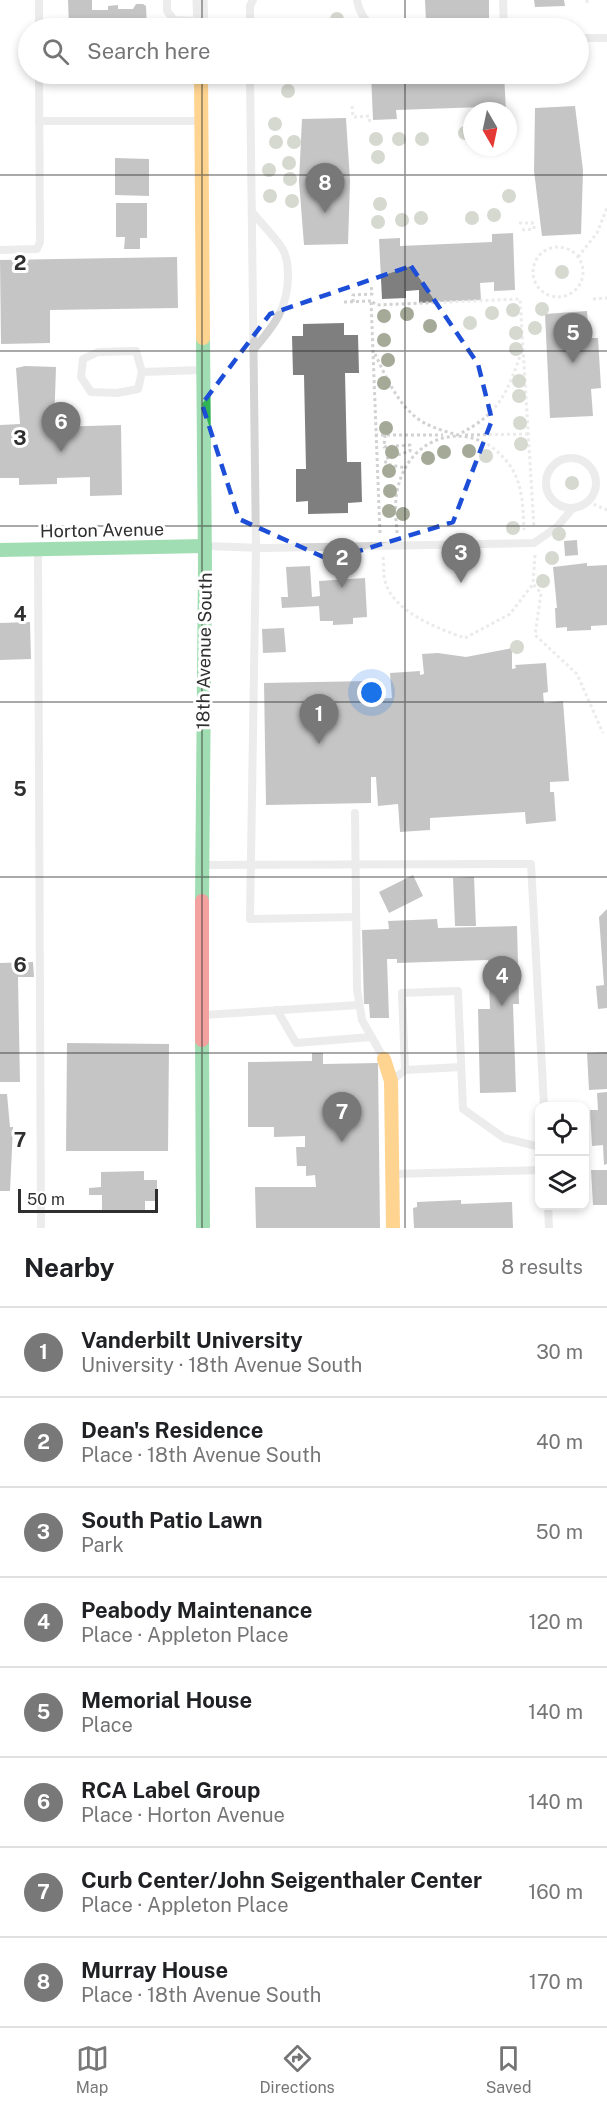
<!DOCTYPE html>
<html lang="en">
<head>
<meta charset="utf-8">
<style>
	body { margin:0; font-family:"Public Sans",sans-serif; background:#f6f6f6; color:#202124 }
	.controls { position:absolute; right:18px; bottom:18px; display:grid; overflow:hidden; border-radius:12px; box-shadow:0 3px 9px #0003 }
	.controls button { width:54px; height:54px; display:grid; place-items:center; padding:0; border:0; border-bottom:2px solid #e0e0e0; background:#fff; color:#202124; font:30px sans-serif }
	.compass { position:absolute; left:463px; top:102px; width:54px; height:54px; border-radius:50%; background:#fff; box-shadow:0 3px 9px #0003; rotate:171deg }
	.scale { position:absolute; left:18px; bottom:15px; width:140px; box-sizing:border-box; padding-left:6px; border:3px solid #2f2f2f; border-top:0; font-size:16px; line-height:21px; white-space:nowrap; color:#2f2f2f; -webkit-text-stroke:4px #fff; paint-order:stroke }
	.you { position:absolute; left:372px; top:693px; width:21px; height:21px; margin:-15px; border:4px solid #fff; border-radius:50%; background:#1a73e8; box-shadow:0 0 0 9px #1a73e833 }
	.badge { display:grid; place-items:center; width:39px; height:39px; border-radius:50%; background:#787878; color:#fff; font-size:20px; font-weight:700 }
	.pin { position:absolute; translate:-50% -50px; filter:drop-shadow(0 2px 3px #0008) }
	.pin::after { content:''; position:absolute; top:32px; width:21px; height:18px; background:inherit; clip-path:polygon(0 0,100% 0,50% 100%) }
	.list { margin:0; padding:0; list-style:none }
	h2 { display:flex; justify-content:space-between; align-items:center; height:78px; margin:0; padding:0 24px; font-size:26px }
	h2 small { font-size:20px; font-weight:400; color:#757577 }
	.list li { display:grid; grid-template-columns:39px 1fr auto; gap:18px; align-items:center; box-sizing:border-box; height:90px; padding:0 24px; border-top:2px solid #e0e0e0 }
	.list b { display:block; font-size:22px; white-space:nowrap }
	.list p { margin:0; font-size:20px; white-space:nowrap; color:#757577 }
	.list em { font-size:20px; font-style:normal; color:#757577 }
	.icon { flex:none; width:33px; height:33px; fill:none; stroke:currentColor; stroke-width:2; stroke-linecap:round; stroke-linejoin:round }
	.map { position:relative; flex:none; width:607px; height:1228px; overflow:hidden }
	.search { position:absolute; background:#fff; box-shadow:0 3px 9px #0003; left:18px; right:18px; top:18px; height:66px; display:flex; align-items:center; gap:15px; box-sizing:border-box; padding:0 21px; border-radius:33px; color:#757577; font-size:22px }
	.sheet { height:798px; background:#fff }
	nav { display:flex; justify-content:space-around; align-items:center; box-sizing:border-box; height:84px; border-top:2px solid #e0e0e0; background:#fff; font-size:16px; color:#757577 }
	nav a { display:grid; justify-items:center; gap:3px }
	nav .on { color:#787878 }
	.map>svg:first-child { display:block }
</style>
</head>
<body>
<div class="map">
<svg width="607" height="1228" viewBox="0 0 607 1228">
	<rect width="100%" height="100%" fill="#fff"/>
	<g fill="#7f7f7f">
		<polygon points="68,0 92,0 92,10 108,10 108,6 118,5 118,9 133,9 136,4 143,4 146,6 147,28 69,28"/>
		<polygon points="425,0 489,0 489,20 426,22"/>
		<polygon points="534,0 564,0 565,6 535,7"/>
		<polygon points="371,74 504,74 506,111 484,111 484,107 396,110 397,119 373,120"/>
		<polygon points="575,106 583,170 581,234 542,236 534,171 535,108"/>
		<polygon points="346,118 350,181 348,244 304,245 299,181 302,119"/>
		<polygon points="115,158 149,159 149,196 115,195"/>
		<polygon points="116,203 147,203 147,238 140,238 140,249 124,249 125,237 116,237"/>
		<polygon points="513,233 515,290 494,291 494,282 480,283 481,300 419,303 419,290 406,291 406,298 382,299 379,239 400,238 400,246 492,242 492,234"/>
		<polygon points="177,257 178,308 50,310 50,343 1,344 0,260"/>
		<polygon points="587,311 589,338 598,338 601,388 591,389 593,416 550,418 545,314"/>
		<polygon points="344,323 344,335 358,335 359,373 345,373 347,462 361,462 362,502 348,503 348,513 308,514 308,501 296,502 296,469 306,469 304,375 293,375 292,336 303,336 303,324"/>
		<polygon points="25,366 56,367 54,427 121,425 122,495 90,496 90,477 57,478 57,484 19,485 19,478 0,478 0,425 20,424 16,368"/>
		<polygon points="577,540 578,555 565,556 564,541"/>
		<polygon points="587,563 587,566 607,565 607,625 591,626 591,630 567,631 567,627 556,628 555,608 557,608 553,567"/>
		<polygon points="310,566 312,597 320,596 319,581 365,578 367,617 353,618 353,624 333,625 333,621 320,621 319,606 282,608 281,597 288,597 286,567"/>
		<polygon points="30,622 31,659 0,660 0,623"/>
		<polygon points="284,628 286,652 263,653 262,629"/>
		<polygon points="512,648 512,669 516,668 515,665 546,663 548,692 543,693 544,703 563,701 569,781 550,782 550,792 554,792 556,821 526,824 525,812 430,818 430,830 400,832 398,804 378,806 376,777 371,777 371,803 266,805 264,683 369,681 369,699 392,698 390,673 420,671 420,675 424,674 422,654 438,653 466,657"/>
		<polygon points="413,875 423,896 389,913 379,892"/>
		<polygon points="474,877 476,926 455,926 453,878"/>
		<polygon points="607,909 607,1008 598,1009 596,986 604,985 599,917"/>
		<polygon points="437,919 438,928 517,926 519,1004 513,1004 516,1092 480,1093 478,1009 490,1009 488,960 397,963 397,959 387,959 389,1018 370,1018 369,1004 364,1004 362,930 389,929 388,921"/>
		<polygon points="33,962 34,977 18,977 20,1082 0,1082 0,963"/>
		<polygon points="67,1043 169,1044 168,1151 66,1151"/>
		<polygon points="607,1052 607,1089 589,1090 587,1053"/>
		<polygon points="312,1053 323,1053 323,1064 378,1063 380,1228 256,1228 255,1187 316,1187 315,1175 306,1176 306,1166 297,1166 296,1147 305,1147 305,1136 274,1137 274,1127 248,1127 248,1062 312,1061"/>
		<polygon points="607,1092 607,1164 604,1165 603,1145 592,1146 590,1110 598,1110 597,1093"/>
		<polygon points="0,1094 7,1094 10,1127 13,1127 10,1191 0,1191"/>
		<polygon points="591,1170 607,1170 607,1205 593,1205"/>
		<polygon points="144,1171 144,1180 157,1180 157,1201 145,1201 145,1211 102,1212 102,1195 89,1195 89,1188 101,1187 101,1172"/>
		<polygon points="461,1200 461,1204 512,1202 513,1228 414,1228 413,1208 417,1207 417,1202"/>
	</g>
	<g fill="none" stroke-linecap="round" stroke-linejoin="round">
		<g stroke="#d2d2d2" stroke-width="3" stroke-dasharray="3 3" stroke-linecap="butt">
			<polyline points="587,0 587,6"/>
			<polyline points="352,106 353,117 369,116 370,124"/>
			<polyline points="519,223 534,223 534,229 520,230"/>
			<circle cx="558" cy="272" r="25"/>
			<polyline points="578,257 597,233 607,208"/>
			<polyline points="593,299 607,298"/>
			<polyline points="344,302 371,301"/>
			<polyline points="353,302 353,295 372,294 371,284"/>
			<path d="M 375,354 C 386,377 399,407 421,421 C 432,428 445,431 457,435 C 499,415 508,392 522,350"/>
			<polyline points="375,435 443,435"/>
			<polyline points="385,435 384,447 410,445 410,451 385,459 386,464 406,468"/>
			<polyline points="465,435 529,434"/>
			<polyline points="588,502 607,510"/>
			<polyline points="380,533 371,301 377,305 520,299 534,528"/>
			<path d="M 397,533 C 396,518 394,501 398,487 C 411,432 474,418 508,463 C 523,482 523,507 524,530"/>
			<polyline points="535,555 533,584 541,593 535,635 577,674 603,733"/>
			<path d="M 383,557 C 384,565 383,574 385,581 C 393,612 439,629 465,638 L 510,614 L 533,584"/>
		</g>
		<g stroke="#d4d4d4" stroke-width="8">
			<polyline points="39,0 39,28"/>
			<polyline points="167,0 167,11 174,20 201,21"/>
			<path d="M 357,0 C 359,13 365,20 374,28"/>
			<polyline points="503,0 504,28"/>
			<polyline points="250,28 250,6 253,0"/>
			<polyline points="578,38 607,38"/>
			<polyline points="250,74 256,548 250,919 356,917"/>
			<polyline points="39,121 199,121"/>
			<path d="M 252,212 C 262,224 274,236 282,248 C 287,256 288,267 288,276 C 288,308 274,326 253,350"/>
			<polyline points="0,250 37,249 40,242 39,74"/>
			<polyline points="142,372 136,351 98,352 83,359 81,377 91,392 117,393 138,389 142,372 202,370"/>
			<circle cx="571" cy="483" r="25"/>
			<polyline points="206,546 265,548 534,543 557,527 573,508"/>
			<polyline points="38,552 41,1228"/>
			<polyline points="355,813 357,989 362,1020 383,1057"/>
			<polyline points="203,865 531,864 544,1106"/>
			<polyline points="277,1010 296,1043 371,1037"/>
			<polyline points="204,1015 359,1005"/>
			<polyline points="405,1070 461,1067"/>
			<polyline points="394,1079 405,1070 402,993 458,991 463,1109 504,1138 540,1147"/>
			<polyline points="394,1174 540,1170"/>
			<polyline points="548,1206 549,1228"/>
		</g>
		<polyline stroke="#d4d4d4" stroke-width="15" points="200,0 201,28"/>
		<g stroke="#30b455" stroke-width="14">
			<polyline points="0,550 205,546"/>
			<polyline points="202,901 205,565 203,338"/>
			<polyline points="202,1040 203,1228"/>
		</g>
		<g stroke="#ff9f0a" stroke-width="14">
			<polyline points="201,74 203,338"/>
			<polyline points="384,1059 391,1081 393,1228"/>
		</g>
		<polyline stroke="#e5322d" stroke-width="14" points="202,901 202,1040"/>
	</g>
	<g fill="#a4aa97">
		<circle cx="337" cy="19" r="7"/>
		<circle cx="288" cy="91" r="7"/>
		<circle cx="275" cy="124" r="7"/>
		<circle cx="465" cy="133" r="7"/>
		<circle cx="376" cy="139" r="7"/>
		<circle cx="399" cy="139" r="7"/>
		<circle cx="422" cy="139" r="7"/>
		<circle cx="276" cy="142" r="7"/>
		<circle cx="294" cy="142" r="7"/>
		<circle cx="378" cy="157" r="7"/>
		<circle cx="289" cy="163" r="7"/>
		<circle cx="269" cy="170" r="7"/>
		<circle cx="290" cy="179" r="7"/>
		<circle cx="270" cy="196" r="7"/>
		<circle cx="509" cy="196" r="7"/>
		<circle cx="292" cy="201" r="7"/>
		<circle cx="380" cy="204" r="7"/>
		<circle cx="494" cy="215" r="7"/>
		<circle cx="421" cy="218" r="7"/>
		<circle cx="472" cy="218" r="7"/>
		<circle cx="402" cy="220" r="7"/>
		<circle cx="378" cy="222" r="7"/>
		<circle cx="562" cy="272" r="7"/>
		<circle cx="542" cy="309" r="7"/>
		<circle cx="513" cy="310" r="7"/>
		<circle cx="492" cy="313" r="7"/>
		<circle cx="407" cy="314" r="7"/>
		<circle cx="384" cy="316" r="7"/>
		<circle cx="470" cy="323" r="7"/>
		<circle cx="430" cy="326" r="7"/>
		<circle cx="535" cy="328" r="7"/>
		<circle cx="516" cy="333" r="7"/>
		<circle cx="384" cy="340" r="7"/>
		<circle cx="516" cy="349" r="7"/>
		<circle cx="388" cy="360" r="7"/>
		<circle cx="519" cy="381" r="7"/>
		<circle cx="384" cy="383" r="7"/>
		<circle cx="519" cy="396" r="7"/>
		<circle cx="520" cy="423" r="7"/>
		<circle cx="386" cy="428" r="7"/>
		<circle cx="521" cy="444" r="7"/>
		<circle cx="469" cy="451" r="7"/>
		<circle cx="392" cy="452" r="7"/>
		<circle cx="444" cy="452" r="7"/>
		<circle cx="486" cy="456" r="7"/>
		<circle cx="428" cy="458" r="7"/>
		<circle cx="389" cy="471" r="7"/>
		<circle cx="572" cy="483" r="7"/>
		<circle cx="390" cy="491" r="7"/>
		<circle cx="389" cy="511" r="7"/>
		<circle cx="403" cy="514" r="7"/>
		<circle cx="513" cy="528" r="7"/>
		<circle cx="559" cy="534" r="7"/>
		<circle cx="552" cy="558" r="7"/>
		<circle cx="543" cy="581" r="7"/>
		<circle cx="517" cy="647" r="7"/>
	</g>
	<path d="M0 0H607V1228H0ZM 411,266 L 478,364 L 492,420 L 453,522 L 330,560 L 239,519 L 202,404 L 270,314 Z" fill="#fff" fill-opacity=".55" fill-rule="evenodd"/>
	<path fill="none" stroke="#1d4ed8" stroke-width="4.5" stroke-dasharray="12 8" stroke-linejoin="round" d="M 411,266 L 478,364 L 492,420 L 453,522 L 330,560 L 239,519 L 202,404 L 270,314 Z"/>
	<path fill="none" stroke="#2f2f2f" stroke-width="1.5" stroke-opacity="0.55" d="M 202,0 L 202,28M 405,0 L 405,28M 202,74 L 202,1228M 405,74 L 405,1228M 0,175 L 607,175M 0,351 L 607,351M 0,526 L 607,526M 0,702 L 607,702M 0,877 L 607,877M 0,1053 L 607,1053"/>
	<g text-anchor="middle" dominant-baseline="central" stroke-width="6" stroke-linejoin="round" paint-order="stroke">
		<g font-size="18" fill="#2f2f2f" stroke="#fff">
			<text transform="translate(102 530) rotate(-1)">Horton Avenue</text>
			<text transform="translate(204 651) rotate(-89)">18th Avenue South</text>
		</g>
	</g>
	<g font-size="20" text-anchor="middle" font-weight="bold" fill="#2f2f2f" stroke="#fff" stroke-width="6" stroke-linejoin="round" paint-order="stroke">
		<text x="20" y="270">2</text>
		<text x="20" y="445">3</text>
		<text x="20" y="621">4</text>
		<text x="20" y="796">5</text>
		<text x="20" y="972">6</text>
		<text x="20" y="1147">7</text>
	</g>
</svg>
<div class="controls">
<button><svg class="icon" aria-label="locate" viewBox="0 0 24 24"><circle cx="12" cy="12" r="6"/><path d="M12 2v4M12 18v4M2 12h4M18 12h4"/></svg></button>
<button><svg class="icon" aria-label="layers" viewBox="0 0 24 24"><path d="M12 4l9 5-9 5-9-5zM3 14l9 5 9-5"/></svg></button>
</div>
<svg class="compass" viewBox="-18 -18 36 36"><path d="M0-13l5 13h-10z" fill="#e53935"/><path d="M0 13l5-13h-10z" fill="#757577"/></svg>
<div class="scale">50 m</div>
<div class="you"></div>
<div class="pin badge" style="left:319px;top:744px">1</div>
<div class="pin badge" style="left:342px;top:588px">2</div>
<div class="pin badge" style="left:461px;top:583px">3</div>
<div class="pin badge" style="left:502px;top:1006px">4</div>
<div class="pin badge" style="left:573px;top:363px">5</div>
<div class="pin badge" style="left:61px;top:452px">6</div>
<div class="pin badge" style="left:342px;top:1142px">7</div>
<div class="pin badge" style="left:325px;top:213px">8</div>
<div class="search"><svg class="icon" aria-label="search" viewBox="0 0 24 24"><circle cx="10" cy="10" r="6"/><path d="M15 15l6 6"/></svg>Search here</div>
</div>
<section class="sheet">
<h2>Nearby<small>8 results</small></h2>
<ul class="list">
<li><span class="badge">1</span><div><b>Vanderbilt University</b><p>University · 18th Avenue South</p></div><em>30 m</em></li>
<li><span class="badge">2</span><div><b>Dean's Residence</b><p>Place · 18th Avenue South</p></div><em>40 m</em></li>
<li><span class="badge">3</span><div><b>South Patio Lawn</b><p>Park</p></div><em>50 m</em></li>
<li><span class="badge">4</span><div><b>Peabody Maintenance</b><p>Place · Appleton Place</p></div><em>120 m</em></li>
<li><span class="badge">5</span><div><b>Memorial House</b><p>Place</p></div><em>140 m</em></li>
<li><span class="badge">6</span><div><b>RCA Label Group</b><p>Place · Horton Avenue</p></div><em>140 m</em></li>
<li><span class="badge">7</span><div><b>Curb Center/John Seigenthaler Center</b><p>Place · Appleton Place</p></div><em>160 m</em></li>
<li><span class="badge">8</span><div><b>Murray House</b><p>Place · 18th Avenue South</p></div><em>170 m</em></li>
</ul>
</section>
<nav>
<a class="on"><svg class="icon" aria-label="map" viewBox="0 0 24 24"><path d="M3 6l6-2 6 2 6-2v14l-6 2-6-2-6 2zM9 4v14M15 6v14"/></svg>Map</a>
<a><svg class="icon" aria-label="directions" viewBox="0 0 24 24"><path d="M12 3l9 9-9 9-9-9zM9 14v-3h6M13 9l2 2-2 2"/></svg>Directions</a>
<a><svg class="icon" aria-label="saved" viewBox="0 0 24 24"><path d="M7 4h10v16l-5-4-5 4z"/></svg>Saved</a>
</nav>
</body>
</html>
